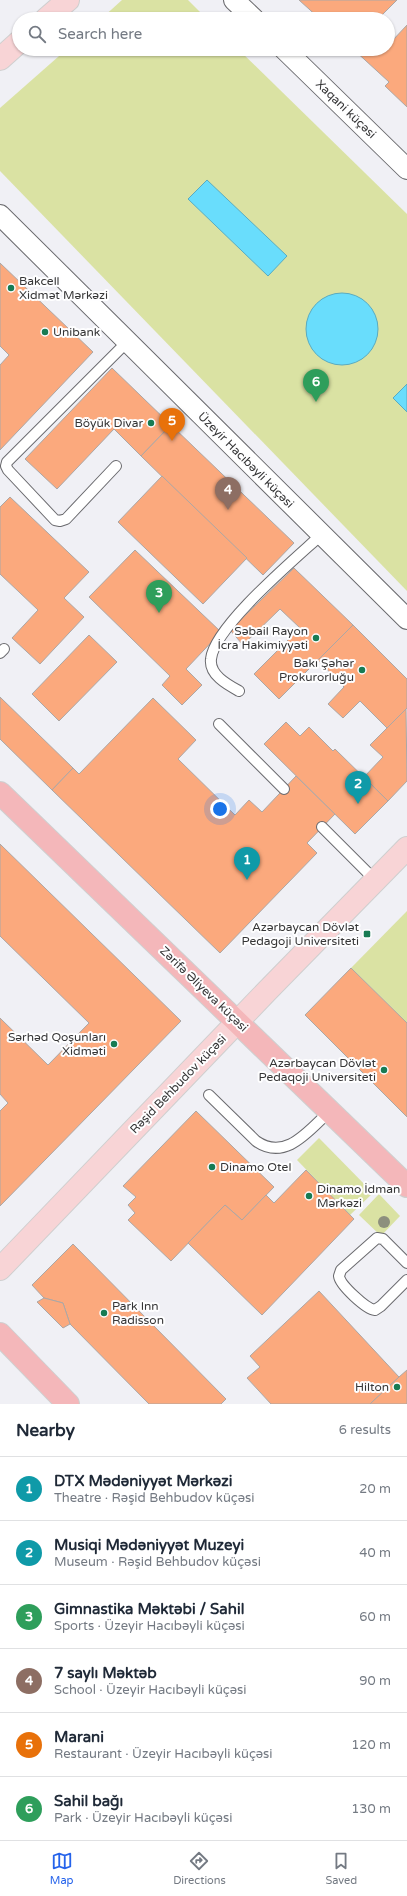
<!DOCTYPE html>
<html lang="en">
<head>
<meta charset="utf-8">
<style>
	body { margin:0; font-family:"Varela Round",sans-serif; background:#f6f6f7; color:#1f2937 }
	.you { position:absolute; left:220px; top:809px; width:14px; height:14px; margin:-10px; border:3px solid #fff; border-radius:50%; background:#1a73e8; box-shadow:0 0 0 6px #1a73e833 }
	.badge { display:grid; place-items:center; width:26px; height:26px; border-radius:50%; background:#2563eb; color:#fff; font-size:13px; font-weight:700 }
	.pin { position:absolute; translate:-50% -33px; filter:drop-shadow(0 1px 2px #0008) }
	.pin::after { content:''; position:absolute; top:21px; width:14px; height:12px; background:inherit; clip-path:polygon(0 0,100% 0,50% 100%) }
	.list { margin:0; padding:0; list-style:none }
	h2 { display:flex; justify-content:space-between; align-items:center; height:52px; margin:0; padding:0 16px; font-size:17px }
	h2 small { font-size:13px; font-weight:400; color:#747a83 }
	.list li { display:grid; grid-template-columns:26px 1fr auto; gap:12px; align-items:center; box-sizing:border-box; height:64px; padding:0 16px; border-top:1px solid #e0e1e3 }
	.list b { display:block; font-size:15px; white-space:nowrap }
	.list p { margin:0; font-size:13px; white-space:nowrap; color:#747a83 }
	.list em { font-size:13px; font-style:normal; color:#747a83 }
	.icon { flex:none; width:22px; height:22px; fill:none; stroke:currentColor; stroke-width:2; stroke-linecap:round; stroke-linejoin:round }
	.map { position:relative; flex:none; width:407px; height:1404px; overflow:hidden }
	.search { position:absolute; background:#fff; box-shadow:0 1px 3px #0004; left:12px; right:12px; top:12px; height:44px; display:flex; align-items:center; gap:10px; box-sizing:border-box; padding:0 14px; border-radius:22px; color:#747a83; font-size:15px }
	.sheet { height:436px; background:#fff }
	nav { display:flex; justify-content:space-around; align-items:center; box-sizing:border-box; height:56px; border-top:1px solid #e0e1e3; background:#fff; font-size:11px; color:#747a83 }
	nav a { display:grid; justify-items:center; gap:2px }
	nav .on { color:#2563eb }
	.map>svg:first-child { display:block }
</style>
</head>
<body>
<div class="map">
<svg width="407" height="1404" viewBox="0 0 407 1404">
	<rect width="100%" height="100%" fill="#f0f0f5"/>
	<g fill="#dae2a3">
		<polygon points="122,0 188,0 207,19 101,19"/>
		<polygon points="67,49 238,49 407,214 407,591 0,171 0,108"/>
		<polygon points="407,911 407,1023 351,968"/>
		<polygon points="319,1138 373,1193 350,1215 297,1160"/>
		<polygon points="379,1194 400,1216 381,1236 359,1215"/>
	</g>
	<g fill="#69ddfc" stroke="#59abc1">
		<polygon points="207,180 287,256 268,276 188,199"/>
		<circle cx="342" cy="329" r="36"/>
		<polygon points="407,384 407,412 393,398"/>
	</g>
	<g fill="#fba97d" stroke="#aca7a5">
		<polygon points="299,0 397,0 378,19 320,19"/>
		<polygon points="407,25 407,107 385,86 389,82 353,49 388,49 388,37 392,41"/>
		<polygon points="0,263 93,352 0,450 0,365 9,355 0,346"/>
		<polygon points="112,368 171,425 141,456 114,429 57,489 25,459"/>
		<polygon points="171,425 294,543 263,575 141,456"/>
		<polygon points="162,476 247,558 203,604 118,522"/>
		<polygon points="10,497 89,572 64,598 84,617 40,664 12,638 38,610 0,574 0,507"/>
		<polygon points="135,550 221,632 186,669 202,685 182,705 162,685 170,676 89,597"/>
		<polygon points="294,568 353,625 279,699 254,674 300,628 280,609 243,645 230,630"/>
		<polygon points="353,625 407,679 407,708 387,728 360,701 343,718 328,704 344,687 318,660"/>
		<polygon points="89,635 117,662 59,721 32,694"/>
		<polygon points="0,697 73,768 52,790 0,739"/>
		<polygon points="153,698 196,740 178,759 235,815 249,800 262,812 296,776 335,814 307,843 317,853 220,953 52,790 73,768 79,774"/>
		<polygon points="406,709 407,781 388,801 364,777 383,757 370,745"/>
		<polygon points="286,722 300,736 309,727 333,751 335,749 388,801 355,834 264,744"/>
		<polygon points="0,844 181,1021 0,1206 0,1111 8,1103 0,1094 0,1018 48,1065 89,1023 0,936"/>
		<polygon points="351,968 407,1023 407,1117 305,1015"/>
		<polygon points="196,1111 274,1187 242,1220 225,1205 171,1261 128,1220 135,1213 128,1205 136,1197 123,1186"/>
		<polygon points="306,1170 354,1219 262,1315 188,1243 225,1205 242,1220 266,1195 274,1203"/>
		<polygon points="73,1244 226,1399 221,1404 149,1404 70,1324 63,1303 44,1298 32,1285"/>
		<polygon points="319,1291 399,1377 370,1404 271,1404 247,1378 260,1367 250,1356"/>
		<polygon points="44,1298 63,1303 70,1324 63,1328 37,1302"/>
		<polygon points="407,1370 407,1404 370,1404 399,1377"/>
	</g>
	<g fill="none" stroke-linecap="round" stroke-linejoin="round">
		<g stroke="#6a6a6e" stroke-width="12">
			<g id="lane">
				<polyline points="116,466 66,519 60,521 55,520 8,470 6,466 7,462 128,341"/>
				<polyline points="0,653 4,649"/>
				<path d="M 239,691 C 228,685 209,675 211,659 C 214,627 295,559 321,535"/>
				<polyline points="219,724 284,789"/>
				<polyline points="322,827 375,880"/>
				<path d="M 209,1095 L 256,1141 C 286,1162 309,1130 330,1111"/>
				<path d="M 407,1263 L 383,1239 L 377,1238 L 341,1270 L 339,1276 C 340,1285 366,1309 375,1310 L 381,1306 L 407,1280"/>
			</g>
		</g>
		<g stroke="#6a6a6e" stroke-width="22">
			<g id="street">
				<polyline points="234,0 254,19"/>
				<polyline points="284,49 407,169"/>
				<polyline points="0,215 407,619"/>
			</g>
		</g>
		<g stroke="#cfcfcf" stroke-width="24">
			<g id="primary">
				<polyline points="46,19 68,0"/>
				<polyline points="0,59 19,42"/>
				<polyline points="0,1269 267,991 407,848"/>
			</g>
		</g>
		<g stroke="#cfcfcf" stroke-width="24">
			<g id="highway">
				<polyline points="0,793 407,1186"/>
				<polyline points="0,1334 68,1404"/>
			</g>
		</g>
		<use href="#lane" stroke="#fff" stroke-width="10"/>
		<use href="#street" stroke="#fff" stroke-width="20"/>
		<use href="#primary" stroke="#f8d4d6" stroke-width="22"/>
		<use href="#highway" stroke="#f4b7ba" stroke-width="22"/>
	</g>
	<circle fill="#8d8f7d" cx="384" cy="1222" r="6"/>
	<g fill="#177b53" stroke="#fefeff" stroke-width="1.5">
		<circle cx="11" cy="288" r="4"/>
		<circle cx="45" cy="332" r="4"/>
		<circle cx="151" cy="423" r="4"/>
		<circle cx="316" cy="638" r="4"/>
		<circle cx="362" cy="670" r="4"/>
		<rect x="363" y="930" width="8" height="8" rx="2"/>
		<circle cx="114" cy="1044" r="4"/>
		<circle cx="384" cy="1070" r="4"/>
		<circle cx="212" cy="1167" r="4"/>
		<circle cx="309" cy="1196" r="4"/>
		<circle cx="104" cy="1313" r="4"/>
		<circle cx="397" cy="1387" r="4"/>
	</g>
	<g text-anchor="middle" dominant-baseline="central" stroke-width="4" stroke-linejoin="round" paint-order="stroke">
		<g font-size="12" fill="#353536" stroke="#fefeff">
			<text transform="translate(346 109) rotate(44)">Xaqani küçəsi</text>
			<text transform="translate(246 460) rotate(45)">Üzeyir Hacıbəyli küçəsi</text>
			<text transform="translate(204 989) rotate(44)">Zərifə Əliyeva küçəsi</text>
			<text transform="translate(178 1084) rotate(-46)">Rəşid Behbudov küçəsi</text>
		</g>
		<g font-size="12" fill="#353536" stroke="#fefeff" text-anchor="end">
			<text x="19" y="281" text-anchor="start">Bakcell<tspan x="19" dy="14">Xidmət Mərkəzi</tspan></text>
			<text x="53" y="332" text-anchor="start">Unibank</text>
			<text x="143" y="423">Böyük Divar</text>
			<text x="308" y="631">Səbail Rayon<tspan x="308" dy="14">İcra Hakimiyyəti</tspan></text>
			<text x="354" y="663">Bakı Şəhər<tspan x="354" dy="14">Prokurorluğu</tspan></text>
			<text x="359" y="927">Azərbaycan Dövlət<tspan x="359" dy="14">Pedagoji Universiteti</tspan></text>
			<text x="106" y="1037">Sərhəd Qoşunları<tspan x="106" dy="14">Xidməti</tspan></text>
			<text x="376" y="1063">Azərbaycan Dövlət<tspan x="376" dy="14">Pedaqoji Universiteti</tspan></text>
			<text x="220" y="1167" text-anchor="start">Dinamo Otel</text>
			<text x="317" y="1189" text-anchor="start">Dinamo İdman<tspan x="317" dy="14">Mərkəzi</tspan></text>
			<text x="112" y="1306" text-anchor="start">Park Inn<tspan x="112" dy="14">Radisson</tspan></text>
			<text x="389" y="1387">Hilton</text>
		</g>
	</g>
</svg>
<div class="you"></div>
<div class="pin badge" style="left:247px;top:880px;background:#0f9aa8">1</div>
<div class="pin badge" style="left:358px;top:804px;background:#0f9aa8">2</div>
<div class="pin badge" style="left:159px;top:613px;background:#2e9e5b">3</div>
<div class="pin badge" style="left:228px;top:510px;background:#8d6e63">4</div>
<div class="pin badge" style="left:172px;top:441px;background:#e8710a">5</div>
<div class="pin badge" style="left:316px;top:402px;background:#2e9e5b">6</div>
<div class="search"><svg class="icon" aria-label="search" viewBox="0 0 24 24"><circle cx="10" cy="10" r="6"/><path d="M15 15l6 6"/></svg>Search here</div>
</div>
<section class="sheet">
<h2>Nearby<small>6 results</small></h2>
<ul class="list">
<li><span class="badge" style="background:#0f9aa8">1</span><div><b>DTX Mədəniyyət Mərkəzi</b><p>Theatre · Rəşid Behbudov küçəsi</p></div><em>20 m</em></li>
<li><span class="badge" style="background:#0f9aa8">2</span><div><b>Musiqi Mədəniyyət Muzeyi</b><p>Museum · Rəşid Behbudov küçəsi</p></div><em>40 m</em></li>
<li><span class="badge" style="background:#2e9e5b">3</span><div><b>Gimnastika Məktəbi / Sahil</b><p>Sports · Üzeyir Hacıbəyli küçəsi</p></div><em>60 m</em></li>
<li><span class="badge" style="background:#8d6e63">4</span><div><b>7 saylı Məktəb</b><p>School · Üzeyir Hacıbəyli küçəsi</p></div><em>90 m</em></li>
<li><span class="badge" style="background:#e8710a">5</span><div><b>Marani</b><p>Restaurant · Üzeyir Hacıbəyli küçəsi</p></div><em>120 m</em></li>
<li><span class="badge" style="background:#2e9e5b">6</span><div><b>Sahil bağı</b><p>Park · Üzeyir Hacıbəyli küçəsi</p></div><em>130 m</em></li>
</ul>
</section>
<nav>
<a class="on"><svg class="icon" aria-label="map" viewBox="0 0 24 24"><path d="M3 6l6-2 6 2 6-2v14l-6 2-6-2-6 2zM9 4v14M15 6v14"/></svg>Map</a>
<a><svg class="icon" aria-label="directions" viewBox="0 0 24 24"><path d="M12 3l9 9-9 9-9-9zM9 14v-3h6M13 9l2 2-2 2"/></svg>Directions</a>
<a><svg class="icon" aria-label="saved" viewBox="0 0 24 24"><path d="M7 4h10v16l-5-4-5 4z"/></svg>Saved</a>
</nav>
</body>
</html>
